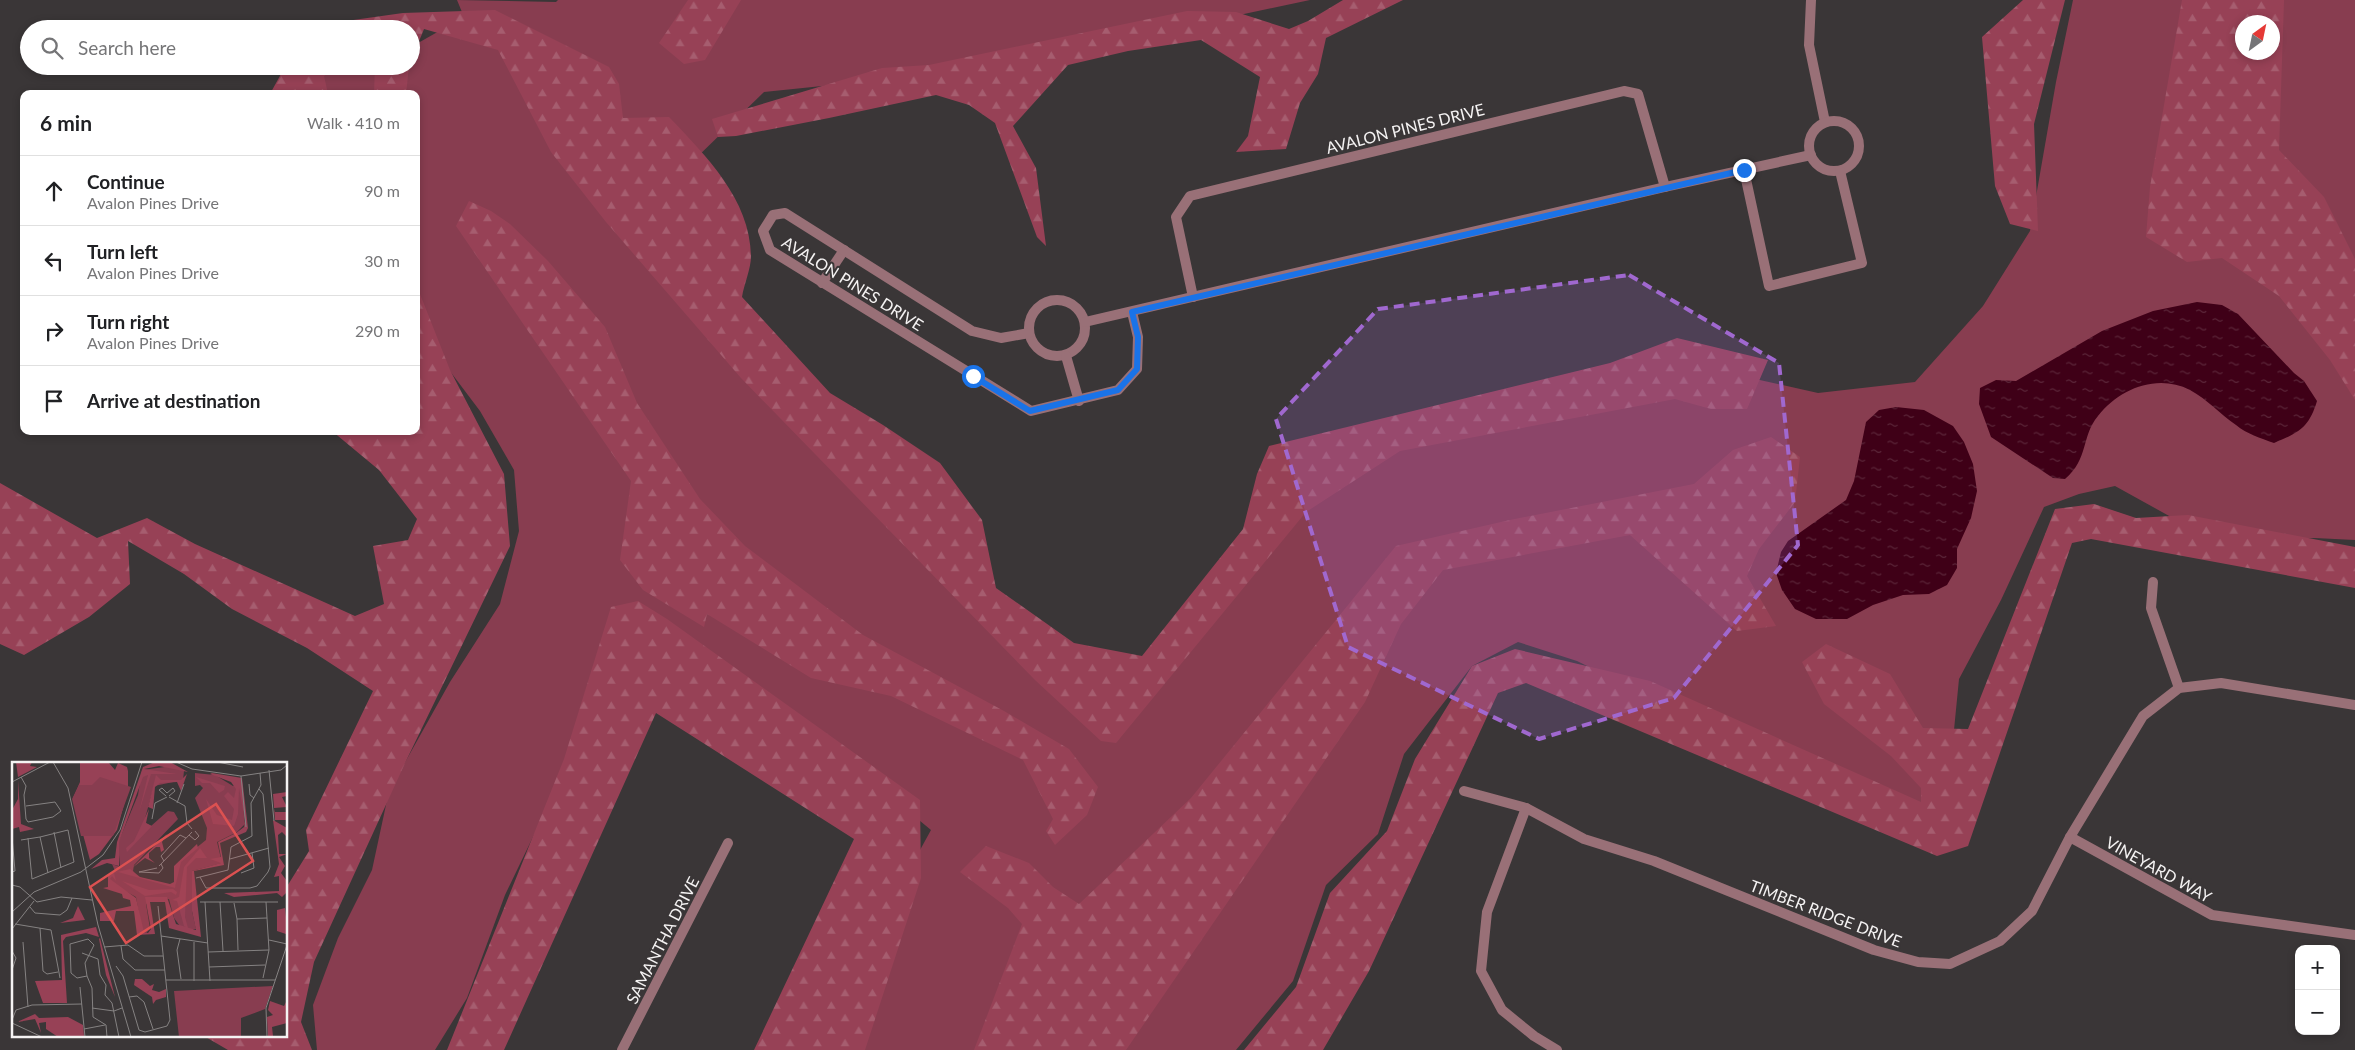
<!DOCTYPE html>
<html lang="en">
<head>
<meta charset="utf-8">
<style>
	body { margin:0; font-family:Lato,sans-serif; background:#f6f6f6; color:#202124 }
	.controls { position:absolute; right:15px; bottom:15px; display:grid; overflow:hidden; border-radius:10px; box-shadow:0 2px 8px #0003 }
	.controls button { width:45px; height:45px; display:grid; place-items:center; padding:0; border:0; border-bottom:1px solid #e0e0e0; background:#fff; color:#202124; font:25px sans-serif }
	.compass { position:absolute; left:2235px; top:15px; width:45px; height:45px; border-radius:50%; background:#fff; box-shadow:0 2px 8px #0003; rotate:33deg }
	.stop { position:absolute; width:15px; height:15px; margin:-11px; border:4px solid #1a73e8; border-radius:50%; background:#fff }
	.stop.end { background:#1a73e8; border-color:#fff; box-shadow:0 1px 5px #0008 }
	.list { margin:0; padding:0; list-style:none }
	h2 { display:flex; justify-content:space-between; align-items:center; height:65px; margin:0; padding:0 20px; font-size:21px }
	h2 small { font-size:16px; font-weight:400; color:#757577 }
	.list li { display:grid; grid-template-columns:32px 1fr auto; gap:15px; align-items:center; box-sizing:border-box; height:70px; padding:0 20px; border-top:1px solid #e0e0e0 }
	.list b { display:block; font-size:19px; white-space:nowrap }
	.list p { margin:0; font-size:16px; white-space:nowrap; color:#757577 }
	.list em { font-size:16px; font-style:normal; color:#757577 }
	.icon { flex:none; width:28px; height:28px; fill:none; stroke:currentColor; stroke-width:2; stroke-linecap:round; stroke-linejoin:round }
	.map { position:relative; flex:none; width:2355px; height:1050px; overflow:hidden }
	.search { position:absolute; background:#fff; box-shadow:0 2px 8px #0003; left:20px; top:20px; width:400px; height:55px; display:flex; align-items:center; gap:12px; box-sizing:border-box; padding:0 18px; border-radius:28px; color:#757577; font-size:19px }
	.panel { position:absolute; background:#fff; box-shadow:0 2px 8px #0003; left:20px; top:90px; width:400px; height:345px; border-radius:10px }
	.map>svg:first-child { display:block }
</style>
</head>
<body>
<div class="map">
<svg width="2355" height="1050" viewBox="0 0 2355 1050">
	<defs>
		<pattern id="forest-firs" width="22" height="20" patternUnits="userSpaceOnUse" patternTransform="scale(1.25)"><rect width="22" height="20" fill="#974156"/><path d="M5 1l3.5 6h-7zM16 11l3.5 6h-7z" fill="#a65d6f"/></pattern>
		<pattern id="water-ripples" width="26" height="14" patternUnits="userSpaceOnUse" patternTransform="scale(1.25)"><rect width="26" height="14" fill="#3f0017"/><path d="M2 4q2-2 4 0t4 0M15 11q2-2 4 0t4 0" fill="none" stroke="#5b2639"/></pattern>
	</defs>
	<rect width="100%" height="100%" fill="#3a3637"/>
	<path fill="#883d50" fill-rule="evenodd" d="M 457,0 L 556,2 L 558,0 L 1310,0 L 987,69 L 764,92 L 692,162 L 706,287 L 1118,722 L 1284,505 L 1396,441 L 1706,368 L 1818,393 L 1915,382 L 1983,306 L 2030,231 L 2056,82 L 2073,0 L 2355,0 L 2355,540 L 2315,538 L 2241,540 L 2171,517 L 2115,486 L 2079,494 L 2044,507 L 2001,600 L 1959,679 L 1949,781 L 1929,822 L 1704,724 L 1577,661 L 1518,642 L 1472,666 L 1404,754 L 1378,834 L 1326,885 L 1293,981 L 1236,1050 L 849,1050 L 903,881 L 931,830 L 873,782 L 682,649 L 557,787 L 505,895 L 467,998 L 435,1050 L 317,1050 L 313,1005 L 338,938 L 372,870 L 389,791 L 450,682 L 500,604 L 519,531 L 514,470 L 480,411 L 434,350 L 416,315 L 416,94 L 307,94 L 302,66 L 411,66 L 411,47 L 464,17 ZM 2242,22 L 2272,22 L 2272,52 L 2242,52 Z"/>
	<g fill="url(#forest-firs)" fill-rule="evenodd">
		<polygon points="688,0 741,0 705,60 684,64 659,43"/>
		<polygon points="1343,0 1403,0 1326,38 1318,74 1300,103 1286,149 1236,152 1248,136 1260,77 1201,40 1128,51 1068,65 1013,126 1036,168 1046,246 1037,237 995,123 969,105 936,95 829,118 736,136 718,137 712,119 882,68 929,65 1187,11 1236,12 1289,29 1308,21"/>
		<polygon points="2023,0 2065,0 2034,124 2038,231 2010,224 1995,186 1982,37"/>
		<path d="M 2182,0 L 2284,0 L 2279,150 L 2324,197 L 2355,259 L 2355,400 L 2330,360 L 2279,296 L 2222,258 L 2187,262 L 2146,237 L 2150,187 ZM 2242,22 L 2272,22 L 2272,52 L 2242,52 Z"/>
		<path d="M 495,10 L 609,67 L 619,84 L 623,118 L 669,117 C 706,156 750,199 751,256 C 751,269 744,284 742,297 L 830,393 L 883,425 L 940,463 L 982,520 L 996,588 L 1074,643 L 1142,656 L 1243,529 L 1257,474 L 1269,446 L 1610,363 L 1677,338 L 1768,360 L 1747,409 L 1711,409 L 1675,399 L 1400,451 L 1306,512 L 1116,743 L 1101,741 L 1035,680 L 741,378 L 606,222 L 551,152 L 498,50 L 424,29 L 411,61 L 411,29 L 326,29 L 332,23 L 403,13 Z"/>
		<polygon points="289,66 340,66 324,76 328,94 270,94 281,74"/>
		<polygon points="375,66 409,66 406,94 374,94"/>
		<polygon points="469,201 491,211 510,224 548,261 605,327 637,403 700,499 745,546 863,635 1004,711 1069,749 1098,787 1087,815 1055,845 1046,831 1053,819 1023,760 891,696 811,678 707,614 704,627 643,590 620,560 631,481 456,226"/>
		<polygon points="416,284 450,370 504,474 510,546 406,761 314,962 301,1022 312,1050 228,1050 204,1036 286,1036 286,888 309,851 306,830 373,691 307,648 232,609 184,574 128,541 130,584 89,617 24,655 0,644 0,483 97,538 147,518 195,544 355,616 384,604 373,546 408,540 417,519 379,470 332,431 416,431"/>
		<polygon points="1771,437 1800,457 1795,502 1759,549 1747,576 1776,626 1737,631 1630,535 1443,570 1401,624 1365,702 1126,1050 974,1050 1022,924 1008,908 960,872 986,846 1029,863 1053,887 1079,904 1191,798 1396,546 1510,520 1694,484 1733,450"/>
		<polygon points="2094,504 2136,518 2188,515 2355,547 2355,588 2091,539 2072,543 1968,846 1937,856 1526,683 1498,693 1369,971 1323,1050 1244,1050 1296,987 1330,893 1387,831 1415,759 1472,666 1515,649 1650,681 1921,802 1921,788 1891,756 1824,704 1802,662 1826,644 1890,674 1923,728 1968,729 2055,509"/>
		<polygon points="638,601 667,619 920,800 921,878 865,1050 754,1050 854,839 656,713 504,1050 447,1050 564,759 611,607"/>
	</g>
	<g fill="url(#water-ripples)">
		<path d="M 2197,302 L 2222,305 L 2238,314 L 2294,373 L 2304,381 L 2317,401 C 2309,428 2298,433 2274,443 C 2260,438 2247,434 2236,425 C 2220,414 2207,399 2190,390 C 2157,373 2119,389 2098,416 C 2081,436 2089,459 2065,479 L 2053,478 L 1991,437 L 1979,404 L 1980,388 L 1996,380 L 2016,381 L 2102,331 L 2153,311 Z"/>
		<polygon points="1896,407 1924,410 1953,426 1964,442 1973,464 1977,491 1971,518 1957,549 1957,568 1947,585 1929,594 1903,595 1873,605 1847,619 1816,619 1795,609 1782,590 1776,573 1781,552 1788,541 1846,500 1854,481 1866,422 1879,410"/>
	</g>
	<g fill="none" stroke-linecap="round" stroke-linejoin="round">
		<g stroke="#997077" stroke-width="10">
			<polyline points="1811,0 1809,45 1825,122"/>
			<circle cx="1834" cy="146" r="25"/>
			<polyline points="1744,170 1769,286 1862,263 1840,171"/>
			<polyline points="822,283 844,250"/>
			<polyline points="1193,297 1176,217 1190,196 1624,91 1638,94 1665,187"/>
			<circle cx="1057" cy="328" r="28"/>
			<polyline points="1085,322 1665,187 1811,155"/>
			<polyline points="1029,333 1001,338 972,331 785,213 773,215 763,231 770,250 1031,411 1118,390 1137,369 1138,337 1132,312"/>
			<polyline points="1066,356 1079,401"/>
			<polyline points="2153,582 2151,608 2179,688"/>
			<polyline points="1464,791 1526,808 1584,839 1654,861 1874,950 1918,962 1950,964 2000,941 2032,911 2070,837 2143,716 2179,688 2221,683 2355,705"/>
			<polyline points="1526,808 1487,912 1481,971 1502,1010 1534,1036 1557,1050"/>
			<polyline points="2070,837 2212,915 2355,935"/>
			<polyline points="622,1050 728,843"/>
		</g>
	</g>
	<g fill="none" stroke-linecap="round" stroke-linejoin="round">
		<polyline stroke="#1a73e8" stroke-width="6" points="973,376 1030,411 1118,390 1137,369 1138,337 1132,312 1744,170"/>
	</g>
	<path fill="#a068cf" fill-opacity="0.2" stroke="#a068cf" stroke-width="4" stroke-dasharray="10 6" stroke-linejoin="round" d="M 1629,275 L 1779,363 L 1798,545 L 1674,698 L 1539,739 L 1348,647 L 1276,419 L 1378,309 Z"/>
	<g text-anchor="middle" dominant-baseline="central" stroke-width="4" stroke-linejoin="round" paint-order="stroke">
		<g font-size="16" fill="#f5f3f3" stroke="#3a3637">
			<text transform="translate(1405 128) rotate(-14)">AVALON PINES DRIVE</text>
			<text transform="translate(853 283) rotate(32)">AVALON PINES DRIVE</text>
			<text transform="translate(2159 869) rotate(29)">VINEYARD WAY</text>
			<text transform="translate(1826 913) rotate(21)">TIMBER RIDGE DRIVE</text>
			<text transform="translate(662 940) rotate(-63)">SAMANTHA DRIVE</text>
		</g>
	</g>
	<g transform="translate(12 762)">
		<rect width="275" height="275" fill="#3a3637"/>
		<path d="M 160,4 L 172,9 L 171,18 L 142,24 L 132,60 L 139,64 L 156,49 L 162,50 L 166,57 L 122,103 L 121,109 L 126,115 L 163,124 L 168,99 L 194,78 L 195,66 L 183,36 L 191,26 L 188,23 L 183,24 L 183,11 L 203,13 L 221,24 L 225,22 L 229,28 L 233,62 L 225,70 L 205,80 L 210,101 L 180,109 L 180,149 L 184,167 L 170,167 L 162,156 L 157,137 L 144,136 L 134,142 L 138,167 L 134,171 L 130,168 L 124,135 L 99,121 L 97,116 L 103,109 L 100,102 L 108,105 L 106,81 L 126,33 L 130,8 Z" fill="#883d50"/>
		<path d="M 4,0 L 20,0 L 18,4 L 25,5 L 6,15 ZM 68,0 L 97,1 L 103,8 L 106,1 L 115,5 L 116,9 L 116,28 L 105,68 L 87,92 L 78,98 L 61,36 L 68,20 ZM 143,0 L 158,0 L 176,10 L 147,4 L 132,7 L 165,12 L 139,12 L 127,50 L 136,13 L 131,15 L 107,80 L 107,104 L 95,101 L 79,107 L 90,98 L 103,96 L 105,80 L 131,5 ZM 200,11 L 230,16 L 236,66 L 234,70 L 208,81 L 212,103 L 182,109 L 189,175 L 157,166 L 153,140 L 138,140 L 143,172 L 125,173 L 122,149 L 104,149 L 102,159 L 88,159 L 88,151 L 119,144 L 118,138 L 111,136 L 110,132 L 91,126 L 96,125 L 96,114 L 100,111 L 118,107 L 128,115 L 158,122 L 162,120 L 162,104 L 185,82 L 186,86 L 169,100 L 163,126 L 106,110 L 102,111 L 104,119 L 100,114 L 98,117 L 124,136 L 132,170 L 136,171 L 139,167 L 133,135 L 155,135 L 164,162 L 184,168 L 180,149 L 180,109 L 209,101 L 198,97 L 209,95 L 206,80 L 224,71 L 232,65 L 233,59 L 227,26 L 226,52 L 222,64 L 201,62 L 194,37 L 205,53 L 220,58 L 222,47 L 212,34 L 216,30 L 222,36 L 224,27 L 219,20 L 198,12 ZM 175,12 L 169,29 L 165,20 L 148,21 L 143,25 L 141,47 L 136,45 L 144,13 L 149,18 L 169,18 ZM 184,15 L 213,24 L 212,28 L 207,31 L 198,21 L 190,21 ZM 6,18 L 9,62 L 22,67 L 8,70 L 7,65 L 0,67 L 0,48 L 6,37 ZM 275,30 L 275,34 L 270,35 L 275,45 L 262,46 L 263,50 L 275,50 L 275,58 L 263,58 L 261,32 ZM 137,47 L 134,61 L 140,64 L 115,90 L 114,86 L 122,79 ZM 261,58 L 275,66 L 274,74 L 270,70 L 266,73 L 267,92 L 275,92 L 267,95 L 273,104 L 269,111 L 275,119 L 275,130 L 270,135 L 265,131 L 222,135 L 212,131 L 267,129 L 267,114 L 262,115 L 267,102 ZM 155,72 L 150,80 L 152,88 L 149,90 L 148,85 L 144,85 L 137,91 L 137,96 L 143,101 L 133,96 L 120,106 ZM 188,86 L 195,96 L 184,96 L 175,105 L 173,155 L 176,166 L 172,164 L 165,139 L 160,138 L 167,135 L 172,105 ZM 110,119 L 137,128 L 161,127 L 165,130 L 164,133 L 159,130 L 133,134 ZM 66,144 L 73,158 L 48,161 L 61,156 ZM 273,146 L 275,164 L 274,172 L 265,169 L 265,148 ZM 84,165 L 87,175 L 74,171 L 54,175 L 51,179 L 55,241 L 31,241 L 23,219 L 50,218 L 49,173 ZM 87,177 L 88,176 L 103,235 L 94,213 ZM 123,217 L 130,217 L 138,224 L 142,222 L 140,228 L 147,230 L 154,227 L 154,235 L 144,238 L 141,242 L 140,235 L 122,223 ZM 275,238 L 275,261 L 260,265 L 261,274 L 273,275 L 256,275 L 255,255 L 261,253 L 256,248 L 258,239 L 272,244 ZM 23,252 L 27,256 L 56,255 L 71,263 L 72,274 L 46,275 L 34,267 L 34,260 L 27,261 L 29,271 L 23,257 L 5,260 Z" fill="#974156"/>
		<path d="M 88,15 L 119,25 L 101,74 L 69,74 L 60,37 L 67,23 L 80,23 ZM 261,224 L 253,247 L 229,256 L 229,275 L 167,275 L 162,229 Z" fill="#883d50"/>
		<path fill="none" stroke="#858282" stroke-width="1" d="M 41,0 L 56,26 L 86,163 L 119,275M 164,0 L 180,7 L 229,14 L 269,8 L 275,3M 205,0 L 231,5M 257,8 L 262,59M 229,14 L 234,65M 9,15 L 14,24 L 12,33 L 14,57 L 16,60 L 41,55 L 49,49 L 43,40 L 14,44M 0,20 L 38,0M 237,22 L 238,33 L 242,36M 154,34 L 147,28 L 150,26 L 155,31 L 161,26 L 163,29 L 157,34M 157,35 L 173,44 L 175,61 L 180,67M 165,41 L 172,22M 140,57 L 143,41 L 155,35M 42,70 L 49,106M 177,73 L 183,78 L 187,74 L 183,69M 0,75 L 3,109 L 0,110M 16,76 L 20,117 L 62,100 L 56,68 L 28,75M 9,78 L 28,75 L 36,111M 218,97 L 257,86M 152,99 L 149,94 L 168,73 L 174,76M 147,104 L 180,70M 145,106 L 127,110 L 147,111 L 151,106 L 149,102M 229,111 L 242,106 L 240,91M 188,115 L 194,126 L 238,126 L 245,124 L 256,110 L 258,105 L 251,32 L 247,27M 184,116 L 216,108 L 219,85 L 240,74 L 239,41 L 249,23 L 248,11M 0,123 L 8,125 L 25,140 L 49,135 L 80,138M 188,140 L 266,140M 193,140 L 198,219M 208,140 L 211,189M 222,141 L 225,157M 18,145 L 23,151 L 48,153 L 55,148 L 60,136M 0,150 L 22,130 L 69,110 L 91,93 L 108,68 L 130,0M 3,162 L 39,168 L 48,216M 28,166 L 31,209 L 35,212 L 46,210M 0,167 L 22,139M 149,174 L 196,181M 168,177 L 165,188 L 169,217M 257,178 L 275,182M 11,180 L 16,245M 109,184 L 111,197 L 123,208 L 153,208M 92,185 L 116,183 L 132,194 L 151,194M 226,188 L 225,157 L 255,156M 0,189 L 4,196 L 0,208M 196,190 L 257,188M 70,191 L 86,197 L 88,213 L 94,223 L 93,233 L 100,241 L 107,275M 104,204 L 111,214 L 127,268 L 133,270 L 155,264 L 158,258 L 146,144M 197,205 L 253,203M 75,214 L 73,201 L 82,183 L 76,177 L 58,182 L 59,211 L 65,216 L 75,214 L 80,226 L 81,255 L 94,263 L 95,275M 251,216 L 257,188 L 254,140M 154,218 L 263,218M 182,219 L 182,180M 68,225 L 73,275M 117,235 L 125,234 L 132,240 L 141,267M 80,246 L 102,249 L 110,246M 0,258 L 4,248 L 20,243 L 70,242M 0,261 L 30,275M 72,267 L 93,263M 255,275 L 254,246 L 275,183"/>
		<path fill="#dc5151" fill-opacity="0.15" stroke="#dc5151" stroke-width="2.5" d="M 204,42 L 241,99 L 114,181 L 78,125 Z"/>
		<rect width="275" height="275" fill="none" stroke="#f5f3f3" stroke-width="2.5"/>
	</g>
</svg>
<div class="controls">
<button>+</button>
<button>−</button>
</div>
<svg class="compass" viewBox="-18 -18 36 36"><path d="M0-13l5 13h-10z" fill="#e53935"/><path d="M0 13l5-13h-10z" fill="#757577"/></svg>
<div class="stop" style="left:973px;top:376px"></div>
<div class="stop end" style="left:1744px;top:170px"></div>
<div class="search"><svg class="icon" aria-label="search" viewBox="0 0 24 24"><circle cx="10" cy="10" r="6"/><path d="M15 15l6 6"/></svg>Search here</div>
<section class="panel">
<h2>6 min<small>Walk · 410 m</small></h2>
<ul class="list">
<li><svg class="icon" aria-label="ahead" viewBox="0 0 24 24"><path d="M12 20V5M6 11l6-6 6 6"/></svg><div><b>Continue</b><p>Avalon Pines Drive</p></div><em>90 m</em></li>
<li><svg class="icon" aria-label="left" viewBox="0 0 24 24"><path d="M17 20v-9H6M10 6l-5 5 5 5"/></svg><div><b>Turn left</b><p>Avalon Pines Drive</p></div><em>30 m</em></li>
<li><svg class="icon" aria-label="right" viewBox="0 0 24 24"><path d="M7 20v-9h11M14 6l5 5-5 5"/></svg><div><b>Turn right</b><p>Avalon Pines Drive</p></div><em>290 m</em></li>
<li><svg class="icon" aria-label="arrive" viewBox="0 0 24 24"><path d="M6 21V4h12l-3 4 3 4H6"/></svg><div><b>Arrive at destination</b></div></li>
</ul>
</section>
</div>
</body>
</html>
